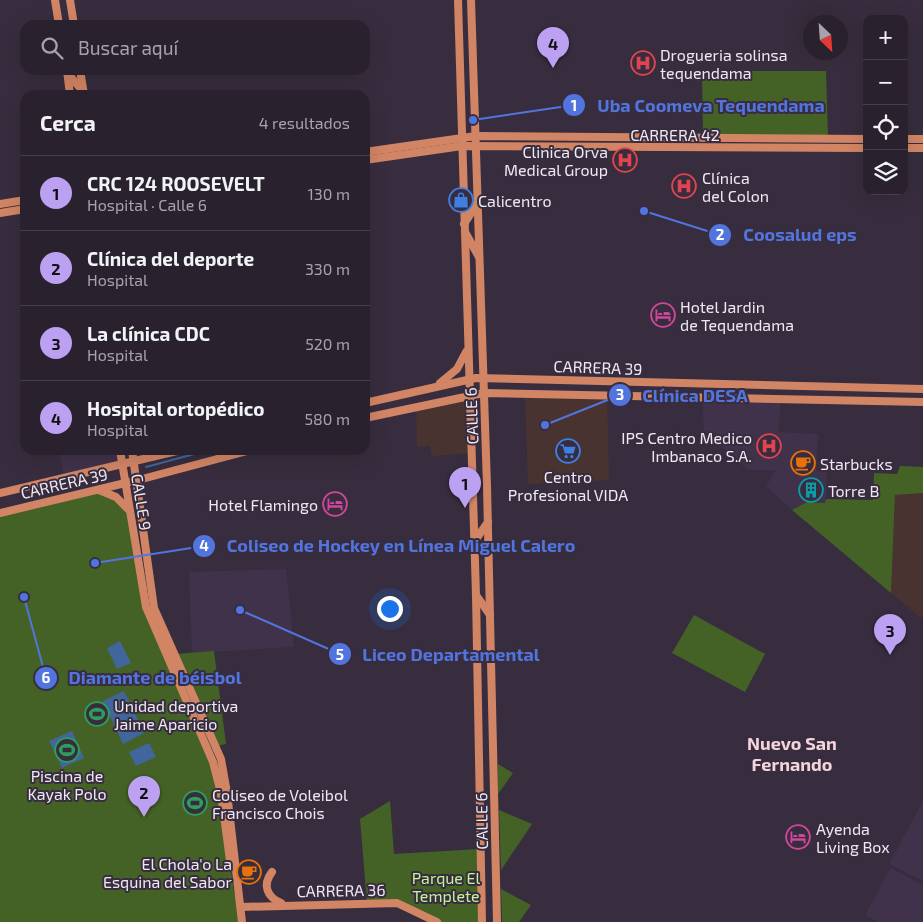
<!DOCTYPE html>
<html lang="es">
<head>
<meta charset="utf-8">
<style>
	body { margin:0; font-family:"Exo 2",sans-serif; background:#312a36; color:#f1f3f6 }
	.controls { position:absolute; right:15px; top:15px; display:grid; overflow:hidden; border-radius:10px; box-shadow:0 5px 20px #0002 }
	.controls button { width:45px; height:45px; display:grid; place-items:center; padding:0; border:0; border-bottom:1px solid #453f4a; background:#29222e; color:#f1f3f6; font:25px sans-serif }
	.compass { position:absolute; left:803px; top:15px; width:45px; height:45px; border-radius:50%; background:#29222e; box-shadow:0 5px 20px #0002; rotate:155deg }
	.you { position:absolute; left:389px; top:608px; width:18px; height:18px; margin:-12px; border:4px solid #fff; border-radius:50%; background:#1a73e8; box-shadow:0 0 0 8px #1a73e833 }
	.badge { display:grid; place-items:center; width:32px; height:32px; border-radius:50%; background:#bca0f2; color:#111; font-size:16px; font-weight:700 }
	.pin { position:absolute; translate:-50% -41px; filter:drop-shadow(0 1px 2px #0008) }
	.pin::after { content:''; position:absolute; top:26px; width:18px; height:15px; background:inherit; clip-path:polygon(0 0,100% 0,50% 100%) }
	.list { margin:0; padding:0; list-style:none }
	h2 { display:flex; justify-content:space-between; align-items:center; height:65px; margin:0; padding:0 20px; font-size:21px }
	h2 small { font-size:16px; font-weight:400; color:#a5a4aa }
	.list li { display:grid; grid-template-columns:32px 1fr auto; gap:15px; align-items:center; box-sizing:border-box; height:75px; padding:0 20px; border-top:1px solid #453f4a }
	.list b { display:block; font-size:19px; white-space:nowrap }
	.list p { margin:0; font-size:16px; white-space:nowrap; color:#a5a4aa }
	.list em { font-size:16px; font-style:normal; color:#a5a4aa }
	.icon { flex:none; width:28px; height:28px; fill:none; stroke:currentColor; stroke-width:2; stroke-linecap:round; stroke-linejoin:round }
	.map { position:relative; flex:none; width:923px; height:922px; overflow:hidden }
	.search { position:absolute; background:#29222e; box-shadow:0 5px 20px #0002; left:20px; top:20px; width:350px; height:55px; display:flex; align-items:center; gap:12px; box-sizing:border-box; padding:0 18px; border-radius:15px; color:#a5a4aa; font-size:19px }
	.panel { position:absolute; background:#29222e; box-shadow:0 5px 20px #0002; left:20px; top:90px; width:350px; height:365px; border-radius:15px }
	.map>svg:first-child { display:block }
</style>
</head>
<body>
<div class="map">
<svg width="923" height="922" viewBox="0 0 923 922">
	<rect width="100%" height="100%" fill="#372d3e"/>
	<g fill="#483330">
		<polygon points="469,394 471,453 432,456 430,446 417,447 416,406"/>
		<polygon points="525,394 607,396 609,480 528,484"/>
		<polygon points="923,493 923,617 920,617 891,593 895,495"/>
	</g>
	<g fill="#40324a">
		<polygon points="702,398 781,399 778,432 818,434 816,471 827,472 826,503 807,502 792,510 766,486 776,470 748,470 704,431"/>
		<polygon points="59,450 120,450 123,464 64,478"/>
		<polygon points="286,569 294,647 192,653 189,572"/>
		<polygon points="923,801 923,881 889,864"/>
		<polygon points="891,868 923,885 923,922 878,922 865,915"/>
	</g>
	<g fill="#456226">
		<polygon points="702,71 826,71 828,138 703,137"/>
		<polygon points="900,466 923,467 923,493 895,495 891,593 792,510 807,502 825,503 826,499 873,500 874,473 897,474"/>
		<path d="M 97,489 L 107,492 L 130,512 L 144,594 L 190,705 L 221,793 L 234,893 C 241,902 243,912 238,922 L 0,922 L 0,513 Z"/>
		<polygon points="694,615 765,654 745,692 672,653"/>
		<polygon points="214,651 226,744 216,746 175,654"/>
		<polygon points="498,764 513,773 498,794"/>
		<polygon points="390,801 394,854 480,849 482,922 437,922 397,903 367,903 360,819"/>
		<polygon points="499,810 532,824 501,870"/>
		<polygon points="501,889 531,905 519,922 502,922"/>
	</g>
	<g fill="#41669b">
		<polygon points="120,641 131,663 117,669 107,648"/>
		<polygon points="124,691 144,733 123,744 103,701"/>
		<polygon points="72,731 84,758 62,768 49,741"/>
		<polygon points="149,743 156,757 136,766 129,752"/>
	</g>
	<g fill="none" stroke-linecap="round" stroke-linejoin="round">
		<polyline stroke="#41669b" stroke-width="2" points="146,467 209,450"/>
		<g stroke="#d28565" stroke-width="8">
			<polyline points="55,0 59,25"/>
			<polyline points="70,0 74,25"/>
			<polyline points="458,0 476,595 482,922"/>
			<polyline points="471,0 487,486 497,922"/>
			<polyline points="67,70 70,95"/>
			<polyline points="80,70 84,95"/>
			<polyline points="67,73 84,92"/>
			<polyline points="904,139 923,139"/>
			<polyline points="904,148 923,148"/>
			<polyline points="365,152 476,136 867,139"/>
			<polyline points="365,160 462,146 867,148"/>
			<polyline points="0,204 25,200"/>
			<polyline points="0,213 25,209"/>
			<polyline points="464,224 478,202"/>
			<polyline points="465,232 479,257"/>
			<polyline points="440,383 457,369 466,352"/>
			<polyline points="365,403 476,378 923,389"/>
			<polyline points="365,418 484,393 923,402"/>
			<polyline points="120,450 146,607 213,762 221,793 231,868"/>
			<polyline points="132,450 154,608 221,759 227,793 242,922"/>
			<polyline points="99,490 116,497 128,509"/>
			<polyline points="0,493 181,450"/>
			<polyline points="0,513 142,479 251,450"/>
			<polyline points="474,542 488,522"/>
			<polyline points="476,595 490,615"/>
			<path d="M 272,872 C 262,885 267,897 281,903"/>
			<polyline points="241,907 397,903 437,922"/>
		</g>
	</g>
	<defs>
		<g id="hospital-ring" transform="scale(1.25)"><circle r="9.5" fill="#372d3e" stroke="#e0444e" stroke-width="1.5"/><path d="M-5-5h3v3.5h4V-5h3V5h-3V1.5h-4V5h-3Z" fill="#e0444e"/></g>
		<g id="shop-ring" transform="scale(1.25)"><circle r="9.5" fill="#372d3e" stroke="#3f7fe0" stroke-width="1.5"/><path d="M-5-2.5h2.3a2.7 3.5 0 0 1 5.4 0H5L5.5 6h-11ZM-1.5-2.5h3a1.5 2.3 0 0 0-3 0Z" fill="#3f7fe0"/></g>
		<g id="hotel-ring" transform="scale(1.25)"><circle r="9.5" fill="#372d3e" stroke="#d1479c" stroke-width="1.5"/><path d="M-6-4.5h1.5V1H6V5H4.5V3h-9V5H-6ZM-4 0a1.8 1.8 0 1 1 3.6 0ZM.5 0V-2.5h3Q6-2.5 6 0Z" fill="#d1479c"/></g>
		<g id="supermarket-ring" transform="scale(1.25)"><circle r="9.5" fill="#372d3e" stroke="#3f7fe0" stroke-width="1.5"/><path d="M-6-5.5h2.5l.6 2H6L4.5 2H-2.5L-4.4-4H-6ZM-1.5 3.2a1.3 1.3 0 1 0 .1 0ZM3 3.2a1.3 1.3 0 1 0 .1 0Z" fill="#3f7fe0"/></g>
		<g id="cafe-ring" transform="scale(1.25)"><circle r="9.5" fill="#372d3e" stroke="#e8710a" stroke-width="1.5"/><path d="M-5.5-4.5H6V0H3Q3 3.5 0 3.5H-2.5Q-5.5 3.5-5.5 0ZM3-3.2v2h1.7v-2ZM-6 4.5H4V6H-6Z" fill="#e8710a"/></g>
		<g id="building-ring" transform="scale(1.25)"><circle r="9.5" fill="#372d3e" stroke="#0f9aa8" stroke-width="1.5"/><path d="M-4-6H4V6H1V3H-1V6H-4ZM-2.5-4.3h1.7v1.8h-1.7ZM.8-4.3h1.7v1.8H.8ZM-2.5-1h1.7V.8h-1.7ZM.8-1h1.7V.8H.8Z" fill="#0f9aa8"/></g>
		<g id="stadium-ring" transform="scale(1.25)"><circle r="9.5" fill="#372d3e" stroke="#2e9e5b" stroke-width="1.5"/><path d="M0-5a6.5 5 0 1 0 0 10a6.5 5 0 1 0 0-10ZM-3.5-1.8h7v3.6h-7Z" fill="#2e9e5b"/></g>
	</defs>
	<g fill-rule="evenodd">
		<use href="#hospital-ring" x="643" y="63"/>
		<use href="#hospital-ring" x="625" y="160"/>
		<use href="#hospital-ring" x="684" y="186"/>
		<use href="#shop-ring" x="461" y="200"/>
		<use href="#hotel-ring" x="663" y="315"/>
		<use href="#hospital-ring" x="769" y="446"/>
		<use href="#supermarket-ring" x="568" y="451"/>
		<use href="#cafe-ring" x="803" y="463"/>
		<use href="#building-ring" x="811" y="490"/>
		<use href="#hotel-ring" x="335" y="504"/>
		<use href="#stadium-ring" x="97" y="714"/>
		<use href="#stadium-ring" x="67" y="750"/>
		<use href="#stadium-ring" x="195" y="803"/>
		<use href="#hotel-ring" x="798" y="837"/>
		<use href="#cafe-ring" x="249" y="872"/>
	</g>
	<g text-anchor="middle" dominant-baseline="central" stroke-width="4" stroke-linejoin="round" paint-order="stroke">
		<g font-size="16" fill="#efe8f4" stroke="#372d3e" text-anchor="start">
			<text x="660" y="54">Drogueria solinsa<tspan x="660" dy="18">tequendama</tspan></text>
			<text x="608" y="151" text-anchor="end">Clinica Orva<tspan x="608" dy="18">Medical Group</tspan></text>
			<text x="702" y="177">Clínica<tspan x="702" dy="18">del Colon</tspan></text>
			<text x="478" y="200">Calicentro</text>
			<text x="680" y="306">Hotel Jardin<tspan x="680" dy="18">de Tequendama</tspan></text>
			<text x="752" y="437" text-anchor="end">IPS Centro Medico<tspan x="752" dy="18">Imbanaco S.A.</tspan></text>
			<text x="820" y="463">Starbucks</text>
			<text x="568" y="476" text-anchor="middle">Centro<tspan x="568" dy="18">Profesional VIDA</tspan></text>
			<text x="828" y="490">Torre B</text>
			<text x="318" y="504" text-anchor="end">Hotel Flamingo</text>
			<text x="114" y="705">Unidad deportiva<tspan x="114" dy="18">Jaime Aparicio</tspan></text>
			<text x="67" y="775" text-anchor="middle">Piscina de<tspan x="67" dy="18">Kayak Polo</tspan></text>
			<text x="212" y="794">Coliseo de Voleibol<tspan x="212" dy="18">Francisco Chois</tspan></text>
			<text x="816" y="828">Ayenda<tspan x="816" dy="18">Living Box</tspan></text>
			<text x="232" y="863" text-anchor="end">El Chola'o La<tspan x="232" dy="18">Esquina del Sabor</tspan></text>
		</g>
		<g font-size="16" fill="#efe8f4" stroke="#372d3e">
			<text x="675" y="134">CARRERA 42</text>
			<text transform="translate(598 367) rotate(2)">CARRERA 39</text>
			<text transform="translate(471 416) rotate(-92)">CALLE 6</text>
			<text transform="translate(64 483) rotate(-13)">CARRERA 39</text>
			<text transform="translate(142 502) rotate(81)">CALLE 9</text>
			<text transform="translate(481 821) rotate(-91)">CALLE 6</text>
			<text transform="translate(341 890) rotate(-1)">CARRERA 36</text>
		</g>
		<g font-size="16" fill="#c5f399" stroke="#372d3e">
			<text x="446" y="877">Parque El<tspan x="446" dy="18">Templete</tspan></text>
		</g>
		<g font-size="18" font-weight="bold" fill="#f5d3db" stroke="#372d3e">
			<text x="792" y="743">Nuevo San<tspan x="792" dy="21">Fernando</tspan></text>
		</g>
	</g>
	<path fill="none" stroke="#5274df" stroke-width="2" d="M473 120L574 105M644 211L720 235M545 425L620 395M95 563L204 546M240 610L340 654M24 597L46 678"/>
	<g fill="#5274df" stroke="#372d3e" stroke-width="2">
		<circle cx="473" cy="120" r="5"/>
		<circle cx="644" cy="211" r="5"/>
		<circle cx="545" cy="425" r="5"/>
		<circle cx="95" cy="563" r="5"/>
		<circle cx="240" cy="610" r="5"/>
		<circle cx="24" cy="597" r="5"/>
		<circle cx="574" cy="105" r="12"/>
		<circle cx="720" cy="235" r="12"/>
		<circle cx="620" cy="395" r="12"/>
		<circle cx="204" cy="546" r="12"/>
		<circle cx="340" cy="654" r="12"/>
		<circle cx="46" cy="678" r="12"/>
	</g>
	<g font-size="15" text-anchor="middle" font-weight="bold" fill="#fff">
		<text x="574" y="111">1</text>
		<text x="720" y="240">2</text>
		<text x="620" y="400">3</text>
		<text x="204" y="551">4</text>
		<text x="340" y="660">5</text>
		<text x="46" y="683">6</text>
	</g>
	<g font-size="18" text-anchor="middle" font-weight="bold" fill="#5274df" stroke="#372d3e" stroke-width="4" stroke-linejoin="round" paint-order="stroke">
		<text x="711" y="112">Uba Coomeva Tequendama</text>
		<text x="800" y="241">Coosalud eps</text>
		<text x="695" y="402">Clínica DESA</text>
		<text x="401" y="552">Coliseo de Hockey en Línea Miguel Calero</text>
		<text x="451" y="661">Liceo Departamental</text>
		<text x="155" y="684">Diamante de béisbol</text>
	</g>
</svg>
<div class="controls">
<button>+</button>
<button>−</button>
<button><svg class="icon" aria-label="locate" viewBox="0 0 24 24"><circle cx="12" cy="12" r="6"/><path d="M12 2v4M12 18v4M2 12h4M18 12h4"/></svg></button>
<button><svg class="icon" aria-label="layers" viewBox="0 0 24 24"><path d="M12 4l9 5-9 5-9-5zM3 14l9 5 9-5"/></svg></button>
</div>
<svg class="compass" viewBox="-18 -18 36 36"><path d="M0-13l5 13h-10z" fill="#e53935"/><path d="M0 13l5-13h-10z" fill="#a5a4aa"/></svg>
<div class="you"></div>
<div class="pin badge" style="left:465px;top:508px">1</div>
<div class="pin badge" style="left:144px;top:817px">2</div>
<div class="pin badge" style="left:890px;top:655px">3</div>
<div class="pin badge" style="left:553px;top:68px">4</div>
<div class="search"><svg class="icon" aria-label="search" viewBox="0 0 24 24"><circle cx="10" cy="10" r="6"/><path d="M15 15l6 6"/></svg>Buscar aquí</div>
<section class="panel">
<h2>Cerca<small>4 resultados</small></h2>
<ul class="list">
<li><span class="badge">1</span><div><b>CRC 124 ROOSEVELT</b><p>Hospital · Calle 6</p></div><em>130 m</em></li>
<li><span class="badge">2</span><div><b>Clínica del deporte</b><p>Hospital</p></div><em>330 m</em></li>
<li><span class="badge">3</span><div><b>La clínica CDC</b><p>Hospital</p></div><em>520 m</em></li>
<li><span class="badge">4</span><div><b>Hospital ortopédico</b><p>Hospital</p></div><em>580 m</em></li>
</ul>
</section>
</div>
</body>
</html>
